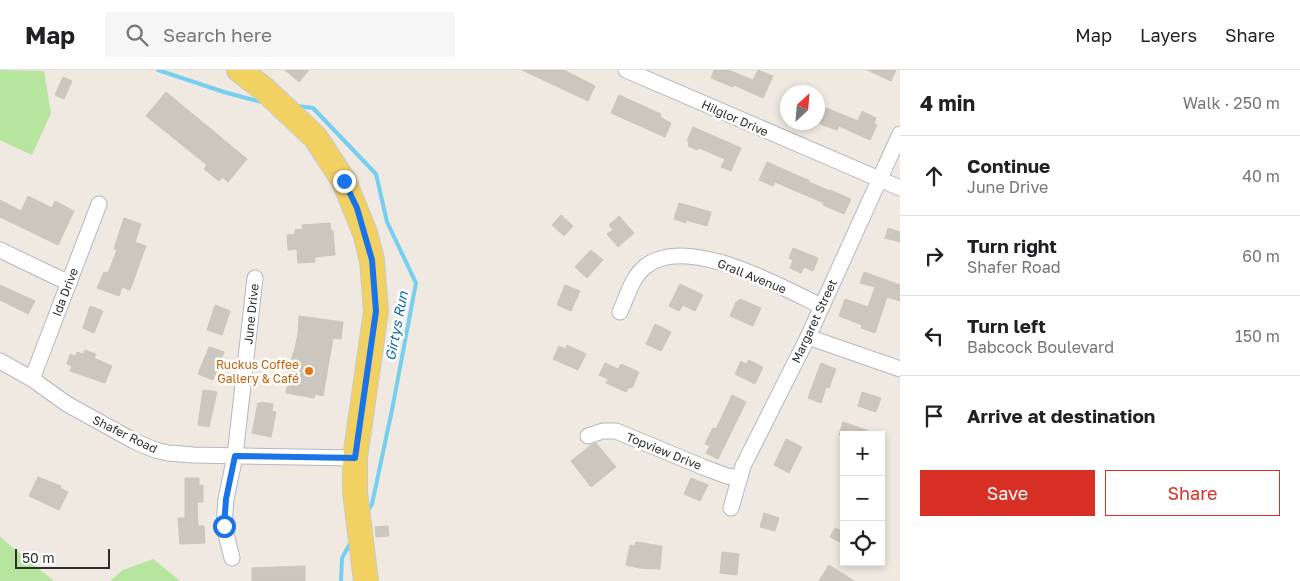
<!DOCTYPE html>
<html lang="en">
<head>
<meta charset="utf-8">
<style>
	body { margin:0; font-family:"Golos Text",sans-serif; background:#f6f6f6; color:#202124 }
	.controls { position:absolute; right:15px; bottom:15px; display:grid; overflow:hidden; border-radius:0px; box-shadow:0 2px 8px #0003 }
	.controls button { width:45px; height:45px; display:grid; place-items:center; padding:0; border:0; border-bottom:1px solid #e0e0e0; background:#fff; color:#202124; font:25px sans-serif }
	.compass { position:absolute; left:780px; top:15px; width:45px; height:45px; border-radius:50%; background:#fff; box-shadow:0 2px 8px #0003; rotate:26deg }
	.scale { position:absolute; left:15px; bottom:12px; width:95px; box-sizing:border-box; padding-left:5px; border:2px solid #2e2e2e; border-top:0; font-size:14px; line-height:18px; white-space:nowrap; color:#2e2e2e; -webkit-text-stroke:4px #fff; paint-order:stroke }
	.stop { position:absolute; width:15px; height:15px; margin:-11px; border:4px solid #1a73e8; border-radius:50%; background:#fff }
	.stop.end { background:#1a73e8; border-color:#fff; box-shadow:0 1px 5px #0008 }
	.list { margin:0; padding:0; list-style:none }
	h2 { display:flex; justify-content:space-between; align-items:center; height:65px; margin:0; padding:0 20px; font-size:21px }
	h2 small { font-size:16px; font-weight:400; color:#757577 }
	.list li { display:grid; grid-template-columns:32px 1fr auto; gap:15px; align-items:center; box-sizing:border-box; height:80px; padding:0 20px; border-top:1px solid #e0e0e0 }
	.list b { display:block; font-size:19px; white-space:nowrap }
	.list p { margin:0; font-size:16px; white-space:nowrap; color:#757577 }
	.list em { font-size:16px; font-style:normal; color:#757577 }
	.actions { display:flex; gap:10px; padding:15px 20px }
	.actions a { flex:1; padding:11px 0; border:1px solid #d93025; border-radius:0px; text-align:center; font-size:18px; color:#d93025 }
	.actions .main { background:#d93025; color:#fff }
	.icon { flex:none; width:28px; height:28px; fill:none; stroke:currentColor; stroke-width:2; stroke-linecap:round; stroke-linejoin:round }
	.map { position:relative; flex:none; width:900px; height:511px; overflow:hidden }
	header { display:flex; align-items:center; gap:30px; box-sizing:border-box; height:70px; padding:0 25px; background:#fff; border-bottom:1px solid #e0e0e0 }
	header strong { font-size:24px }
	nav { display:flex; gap:28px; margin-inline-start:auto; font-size:18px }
	.search { width:350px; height:45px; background:#f6f6f6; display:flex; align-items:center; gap:12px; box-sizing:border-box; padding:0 18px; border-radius:0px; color:#757577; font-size:19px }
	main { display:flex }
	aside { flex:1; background:#fff }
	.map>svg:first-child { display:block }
</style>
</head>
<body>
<header>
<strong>Map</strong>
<div class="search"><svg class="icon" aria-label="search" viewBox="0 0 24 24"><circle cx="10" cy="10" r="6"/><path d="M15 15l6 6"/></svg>Search here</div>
<nav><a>Map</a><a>Layers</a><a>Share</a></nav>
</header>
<main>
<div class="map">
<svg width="900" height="511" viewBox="0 0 900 511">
	<rect width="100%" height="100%" fill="#efe9e1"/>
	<g fill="#b6e59e">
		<polygon points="0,0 44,1 51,43 32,85 0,70"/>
		<polygon points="0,466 6,472 54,511 0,511"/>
		<polygon points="153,489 180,511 110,511 123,500"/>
	</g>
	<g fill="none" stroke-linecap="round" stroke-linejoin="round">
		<g stroke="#75cff0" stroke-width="4">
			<polyline points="158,0 224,22 265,33"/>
			<polyline points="297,36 313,38 376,104 387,152 416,213 392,340 372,434 367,442"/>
			<polyline points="341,511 342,488 352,470"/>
		</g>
	</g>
	<g fill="#cbc7bf" stroke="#cbc5ba">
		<polygon points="285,0 309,0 299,12"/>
		<polygon points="522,0 564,0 595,16 588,31"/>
		<polygon points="714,0 728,0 753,10 758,0 773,6 763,28 734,15 733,17 711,8"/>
		<polygon points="867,0 896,0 891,11"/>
		<polygon points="63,7 72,11 64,29 55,25"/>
		<polygon points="166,22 247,89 228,112 222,107 219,111 204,99 207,95 146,46"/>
		<polygon points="619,25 661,44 660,47 671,53 665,67 611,43"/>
		<polygon points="826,38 858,51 862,41 876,48 874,54 877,55 870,70 839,56 837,60 820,54"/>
		<polygon points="693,57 741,78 731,101 721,97 725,89 699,78 697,80 688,76 689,72 687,71"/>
		<polygon points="767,92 810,111 809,112 830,121 830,120 851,129 844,144 823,135 824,133 775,112 773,116 759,110"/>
		<polygon points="28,126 52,138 55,131 74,141 58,175 0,147 0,130 21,141"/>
		<polygon points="679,133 711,142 707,156 686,150 686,153 674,149"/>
		<polygon points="561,145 573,156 564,166 552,155"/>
		<polygon points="619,146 634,163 618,177 607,164 613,160 609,155"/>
		<polygon points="124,148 141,154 135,172 146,176 130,220 122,217 119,226 97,218 104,202 108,203 117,180 114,179"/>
		<polygon points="330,153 331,161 333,161 335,185 315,187 315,192 298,193 297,179 288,180 287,165 295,164 295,160 303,159 302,155"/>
		<polygon points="888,158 900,162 900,172 885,168"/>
		<polygon points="793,178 818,188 813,201 804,197 801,203 790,198 793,190 789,188"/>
		<polygon points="591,180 603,190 587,208 575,197"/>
		<polygon points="864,202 900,215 900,231 887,227 875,263 861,258 862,255 839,246 845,229 868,237 875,217 860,213"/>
		<polygon points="680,214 703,225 695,241 683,235 679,241 669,236"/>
		<polygon points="0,215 35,231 28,244 0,230"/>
		<polygon points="565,215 580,221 571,241 557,235"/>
		<polygon points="740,229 761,238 753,256 730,246 736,232 738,232"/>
		<polygon points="215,235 230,241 222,265 207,260"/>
		<polygon points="90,236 103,241 94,263 83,258"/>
		<polygon points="299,246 343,252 341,269 333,268 323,326 315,324 314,328 286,323 293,283 294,283 298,263"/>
		<polygon points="655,254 671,262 661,281 646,274"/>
		<polygon points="567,275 586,284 578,300 553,289 559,276 565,279"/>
		<polygon points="209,277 224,282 213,310 198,304"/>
		<polygon points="85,280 96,284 94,288 112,296 105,313 70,301 72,296 67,294 70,284 75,286 77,282 83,284"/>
		<polygon points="749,290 763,297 755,314 735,304 741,291 746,294"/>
		<polygon points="605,293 618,299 621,294 639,302 632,318 629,317 626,322 606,313 608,309 599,305"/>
		<polygon points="821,293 836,299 829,318 826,317 821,333 808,328"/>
		<polygon points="203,320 217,322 209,357 198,355"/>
		<polygon points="862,322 881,328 876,342 858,336"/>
		<polygon points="732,325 746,332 718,389 706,383 710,376 705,374 713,358 716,359"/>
		<polygon points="261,332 273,334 272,341 276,342 271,367 252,363 258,333 261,333"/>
		<polygon points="843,352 874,363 874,365 839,365"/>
		<polygon points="786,369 802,377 789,403 774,395"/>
		<polygon points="596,373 616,397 591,417 571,391 591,375"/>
		<polygon points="38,407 61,416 60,418 68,422 59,440 29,426"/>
		<polygon points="185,408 199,408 199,416 203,415 203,432 197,432 198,456 204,456 205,473 180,474 178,448 185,448"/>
		<polygon points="691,408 708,415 700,431 684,424"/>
		<polygon points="764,443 779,448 775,461 760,457"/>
		<polygon points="388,456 389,466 376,467 375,457"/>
		<polygon points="835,458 844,462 844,474 830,467"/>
		<polygon points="636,472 662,476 660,499 639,498 626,495 630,475 635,476"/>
		<polygon points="722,482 739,484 737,505 720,503"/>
		<polygon points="829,495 854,511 819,511"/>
		<polygon points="305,496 305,511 252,511 252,498"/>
	</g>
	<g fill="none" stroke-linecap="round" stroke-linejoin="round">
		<g stroke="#b4b7c1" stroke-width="17">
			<g id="minor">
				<polyline points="626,0 900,118"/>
				<polyline points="0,180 69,213"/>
				<path d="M 620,242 C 627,227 632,206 646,196 C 687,164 780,216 821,236"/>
				<polyline points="808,267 900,299"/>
				<polyline points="0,291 32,309 67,334 134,371 155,380 168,383 193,385 355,388"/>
				<polyline points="32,309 99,134"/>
				<polyline points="588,366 603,361 616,361 703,397 727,406 740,408"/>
				<polyline points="731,438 743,396 808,267 900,64"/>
				<polyline points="232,488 224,456 226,429 235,386 255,208"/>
			</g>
		</g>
		<g stroke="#c9c9c9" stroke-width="26">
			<polyline id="primary" points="239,0 264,19 315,67 344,111 365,163 372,190 376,241 355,388 355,422 366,511"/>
		</g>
		<use href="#minor" stroke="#fff" stroke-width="15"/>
		<use href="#primary" stroke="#f2d163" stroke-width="24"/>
	</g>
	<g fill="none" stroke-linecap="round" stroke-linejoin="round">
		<polyline stroke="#1a73e8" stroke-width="6" points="224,456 226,429 235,386 355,388 376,241 372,190 357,138 344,111"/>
	</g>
	<circle fill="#e8710a" stroke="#fff" stroke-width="2" cx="309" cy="301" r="5"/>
	<g text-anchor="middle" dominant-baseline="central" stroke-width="5" stroke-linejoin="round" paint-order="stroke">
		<g font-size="12" fill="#2e2e2e" stroke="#fff">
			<text transform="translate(735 48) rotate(24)">Hilglor Drive</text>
			<text transform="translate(752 206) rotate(22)">Grall Avenue</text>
			<text transform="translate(65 222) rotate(-69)">Ida Drive</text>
			<text transform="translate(251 244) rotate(-84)">June Drive</text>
			<text transform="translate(814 251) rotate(-65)">Margaret Street</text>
			<text transform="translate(125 364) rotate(26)">Shafer Road</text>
			<text transform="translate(664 381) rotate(22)">Topview Drive</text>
		</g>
		<g font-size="12" fill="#c56008" stroke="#fff" text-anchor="end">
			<text x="299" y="294">Ruckus Coffee<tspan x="299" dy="14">Gallery &amp; Café</tspan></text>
		</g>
		<g font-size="14" font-style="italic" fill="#0d6fa3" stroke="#fff">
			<text transform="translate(396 256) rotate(-79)">Girtys Run</text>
		</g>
	</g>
</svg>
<div class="controls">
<button>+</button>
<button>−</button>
<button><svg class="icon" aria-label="locate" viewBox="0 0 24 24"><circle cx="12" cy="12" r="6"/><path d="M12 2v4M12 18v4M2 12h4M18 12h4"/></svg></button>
</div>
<svg class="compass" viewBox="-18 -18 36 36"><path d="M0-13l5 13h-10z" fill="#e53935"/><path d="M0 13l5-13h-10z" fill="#757577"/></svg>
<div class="scale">50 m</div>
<div class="stop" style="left:224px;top:456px"></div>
<div class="stop end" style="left:344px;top:111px"></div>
</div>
<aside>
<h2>4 min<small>Walk · 250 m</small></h2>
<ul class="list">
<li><svg class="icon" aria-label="ahead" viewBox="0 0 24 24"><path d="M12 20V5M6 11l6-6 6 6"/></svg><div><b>Continue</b><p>June Drive</p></div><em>40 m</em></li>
<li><svg class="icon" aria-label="right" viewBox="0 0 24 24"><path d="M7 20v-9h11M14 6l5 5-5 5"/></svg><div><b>Turn right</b><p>Shafer Road</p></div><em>60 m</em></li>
<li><svg class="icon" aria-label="left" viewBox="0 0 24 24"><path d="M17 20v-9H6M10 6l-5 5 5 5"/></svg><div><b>Turn left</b><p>Babcock Boulevard</p></div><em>150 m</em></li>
<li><svg class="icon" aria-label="arrive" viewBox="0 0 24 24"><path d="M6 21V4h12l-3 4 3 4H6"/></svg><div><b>Arrive at destination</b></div></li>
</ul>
<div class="actions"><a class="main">Save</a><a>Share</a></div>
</aside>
</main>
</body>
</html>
